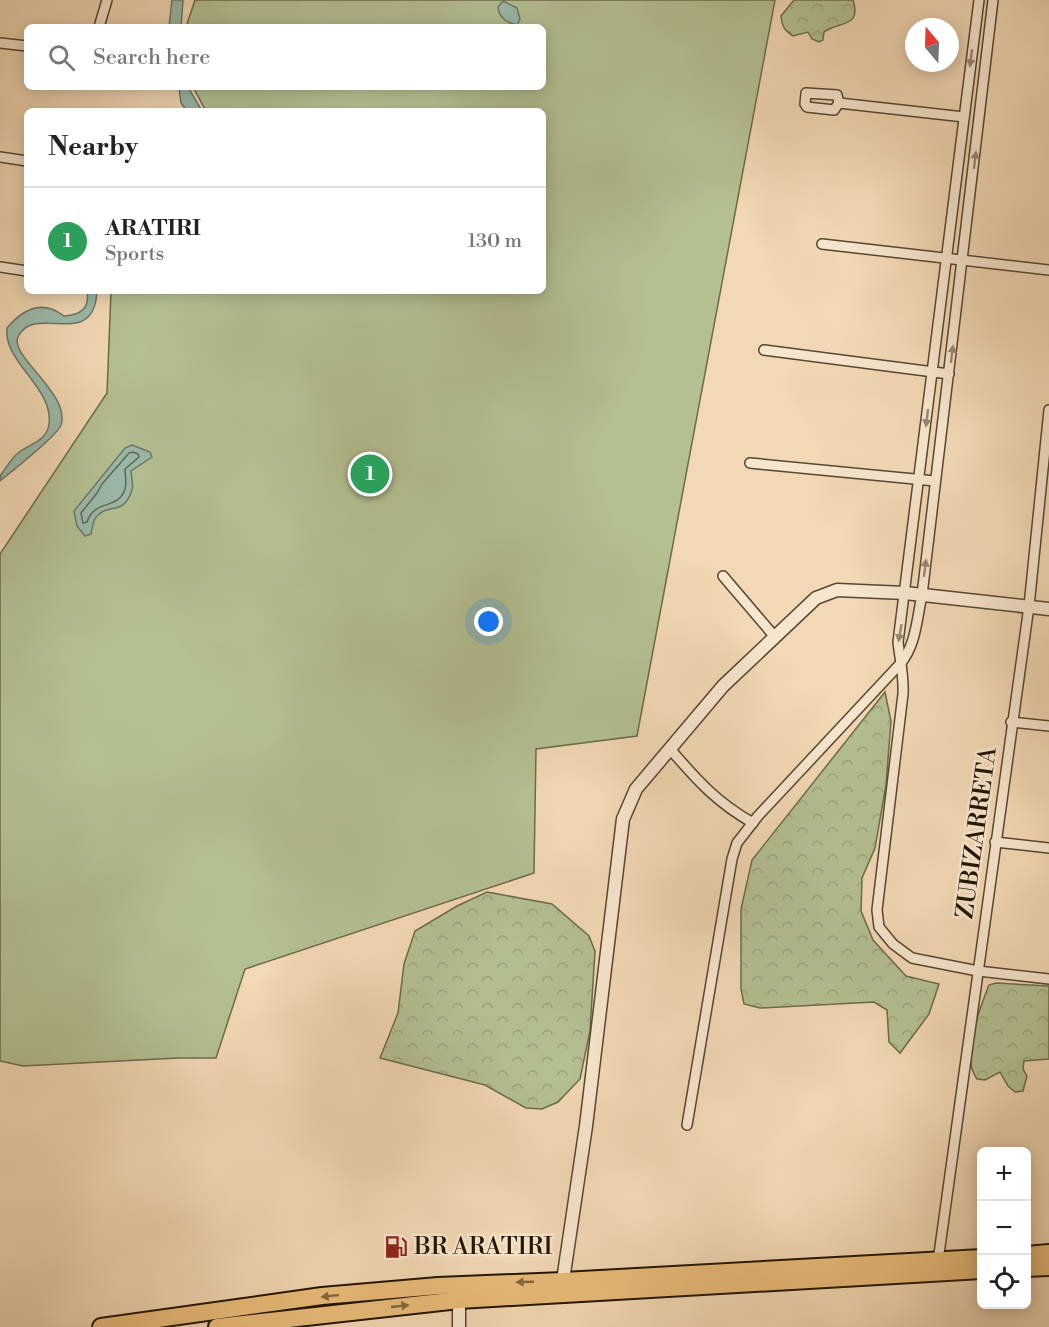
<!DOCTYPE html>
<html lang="en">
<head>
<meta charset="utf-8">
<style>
	body { margin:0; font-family:"Libre Bodoni",serif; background:#f6f6f6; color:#222 }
	.controls { position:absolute; right:18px; bottom:18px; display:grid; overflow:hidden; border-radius:9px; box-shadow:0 3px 15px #0003 }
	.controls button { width:54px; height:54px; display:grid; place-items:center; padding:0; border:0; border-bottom:2px solid #e0e0e0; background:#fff; color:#222; font:30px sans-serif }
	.compass { position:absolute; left:905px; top:18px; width:54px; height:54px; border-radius:50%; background:#fff; box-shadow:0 3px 15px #0003; rotate:341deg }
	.you { position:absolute; left:489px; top:622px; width:21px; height:21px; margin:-15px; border:4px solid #fff; border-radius:50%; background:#1a73e8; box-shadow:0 0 0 9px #1a73e833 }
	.badge { display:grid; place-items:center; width:39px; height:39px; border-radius:50%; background:#8f2418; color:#fff; font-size:20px; font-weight:700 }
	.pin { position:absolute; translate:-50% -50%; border:3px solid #fff; box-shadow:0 2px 6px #0006 }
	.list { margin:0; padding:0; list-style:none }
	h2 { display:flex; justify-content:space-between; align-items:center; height:78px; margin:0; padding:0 24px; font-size:26px }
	h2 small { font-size:20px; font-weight:400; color:#767676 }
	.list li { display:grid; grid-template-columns:39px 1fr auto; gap:18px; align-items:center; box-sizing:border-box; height:108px; padding:0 24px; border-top:2px solid #e0e0e0 }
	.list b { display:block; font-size:22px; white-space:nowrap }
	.list p { margin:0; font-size:20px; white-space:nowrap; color:#767676 }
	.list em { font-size:20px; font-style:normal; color:#767676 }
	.icon { flex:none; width:33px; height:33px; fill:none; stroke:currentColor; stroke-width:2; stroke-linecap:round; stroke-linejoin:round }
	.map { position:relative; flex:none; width:1049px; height:1327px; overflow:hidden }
	.search { position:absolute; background:#fff; box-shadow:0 3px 15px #0003; left:24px; top:24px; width:522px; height:66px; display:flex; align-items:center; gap:15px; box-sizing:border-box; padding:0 21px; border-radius:9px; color:#767676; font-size:22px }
	.panel { position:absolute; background:#fff; box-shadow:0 3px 15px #0003; left:24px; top:108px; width:522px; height:186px; border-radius:9px }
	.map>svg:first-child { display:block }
</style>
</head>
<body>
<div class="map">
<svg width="1049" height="1327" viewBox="0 0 1049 1327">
	<defs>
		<pattern id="forest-crowns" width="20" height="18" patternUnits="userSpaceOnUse" patternTransform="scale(1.5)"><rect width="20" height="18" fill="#b4c092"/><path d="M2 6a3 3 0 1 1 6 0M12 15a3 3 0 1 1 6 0" fill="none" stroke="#9aa47c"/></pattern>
	</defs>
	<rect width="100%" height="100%" fill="#f2d8b4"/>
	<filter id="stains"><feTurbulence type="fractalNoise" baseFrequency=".00333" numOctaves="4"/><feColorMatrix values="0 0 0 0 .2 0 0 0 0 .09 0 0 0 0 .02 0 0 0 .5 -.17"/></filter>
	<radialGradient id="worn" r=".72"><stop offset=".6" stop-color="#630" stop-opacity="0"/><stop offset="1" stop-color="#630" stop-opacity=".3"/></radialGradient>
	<g fill="url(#forest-crowns)" stroke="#6c6a4b" stroke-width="1.5">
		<path d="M 794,0 L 853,0 C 862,28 839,21 824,32 L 823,40 L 819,42 L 812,39 L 808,32 L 793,36 C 784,30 782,26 781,16 Z"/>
		<polygon points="885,692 891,721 886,785 875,848 862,878 861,911 873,940 906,976 939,984 929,1014 900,1053 889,1042 887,1010 874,1002 760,1008 744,1004 741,989 741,909 752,860"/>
		<polygon points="487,892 552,904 589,936 595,951 590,1031 580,1079 558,1102 542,1109 526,1108 485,1085 380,1058 398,1013 404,964 415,931 457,906"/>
		<path d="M 996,983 L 1049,986 L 1049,1059 L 1024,1061 L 1023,1069 L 1027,1076 L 1023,1091 L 1015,1092 L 1008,1086 L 1000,1072 L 985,1080 L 977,1079 C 959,1054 980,1010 989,985 Z"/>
	</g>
	<polygon fill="#b4c092" stroke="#6c6a4b" stroke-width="1.5" points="195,0 775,0 637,736 536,749 534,873 245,969 216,1058 178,1058 23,1066 0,1061 0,554 107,393 111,291 543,291 543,111 206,111 193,87 543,87 543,27 186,27"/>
	<g fill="#9bbaaa" stroke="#6b7868" stroke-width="1.5">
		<polygon points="172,0 183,0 181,27 169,27"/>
		<path d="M 503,1 L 517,8 L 520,19 L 517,25 C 507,23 499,18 498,7 Z"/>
		<polygon points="179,87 188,87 202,111 187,111 181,103"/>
		<path d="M 87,291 L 97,291 C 94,352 34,302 18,337 C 9,356 71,394 61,425 C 57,436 11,472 0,481 C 0,475 2,473 5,469 C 9,464 12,458 17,454 C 28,444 47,442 49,424 C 54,388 3,362 7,328 C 23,309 42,299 64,316 C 80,315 90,309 87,291 Z"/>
		<path d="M 132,445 L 150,452 L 152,457 L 131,471 C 131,477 134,484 132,490 C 123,517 110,502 97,516 C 93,520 92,528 91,534 L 85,536 L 77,526 L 74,511 L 125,448 Z"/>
	</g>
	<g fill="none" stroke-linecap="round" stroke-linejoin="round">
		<path stroke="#5f6857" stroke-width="1.5" d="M 133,452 L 138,454 L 139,457 L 125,469 C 125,475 127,483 125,489 C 118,511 95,498 87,522 L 83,523 L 81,513 L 97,493 L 102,484 L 129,453 Z"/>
		<g stroke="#574630" stroke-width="12">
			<g id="minor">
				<path d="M 979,0 L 898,642 C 900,660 904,676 903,694 L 877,910 L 879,927 L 893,944 L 912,958 L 978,971 L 1049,979"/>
				<polyline points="99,27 107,0"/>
				<polyline points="0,43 27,46"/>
				<polygon points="806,93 837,95 839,103 834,110 807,107 805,104"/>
				<polyline points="839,103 964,117"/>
				<polyline points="0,157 27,161"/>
				<polyline points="822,244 1049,270"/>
				<polyline points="0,267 27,271"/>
				<polyline points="764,350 949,374"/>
				<polyline points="750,463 935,481"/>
				<polyline points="723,576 775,637"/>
				<polyline points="1011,722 1049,726"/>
				<path d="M 670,749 C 697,780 716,802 753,823"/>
				<polyline points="995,842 1049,848"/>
				<path d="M 687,1125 L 732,859 L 737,843 L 758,816 L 900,664 C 916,646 917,618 922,595 L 993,0"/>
				<polyline points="938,1261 1029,606 1049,410"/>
			</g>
		</g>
		<g stroke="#574630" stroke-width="15">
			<g id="tertiary">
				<polyline points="562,1287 586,1126 623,819 636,789 723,686 816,598 837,590 905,593 1049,609"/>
				<polyline points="459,1327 459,1300"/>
			</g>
		</g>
		<g stroke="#231504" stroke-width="20">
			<g id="trunk">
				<polyline points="1026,1255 1049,1253"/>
				<polyline points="1026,1268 1049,1267"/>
				<polyline points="101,1327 322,1296 438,1286 563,1281 982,1258"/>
				<polyline points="217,1327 459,1300 982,1270"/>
			</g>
		</g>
		<use href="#minor" stroke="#f7e6ce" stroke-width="9"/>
		<use href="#tertiary" stroke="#f7e6ce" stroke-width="12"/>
		<use href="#trunk" stroke="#e9bc7a" stroke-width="16"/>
	</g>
	<defs><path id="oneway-solid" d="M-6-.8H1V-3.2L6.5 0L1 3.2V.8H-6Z" transform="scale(1.5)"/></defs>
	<g fill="#988873">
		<use href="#oneway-solid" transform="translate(971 58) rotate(97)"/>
		<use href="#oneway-solid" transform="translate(975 160) rotate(-83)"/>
		<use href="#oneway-solid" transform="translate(952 354) rotate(-83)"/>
		<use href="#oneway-solid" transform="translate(927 418) rotate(97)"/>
		<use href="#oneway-solid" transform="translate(925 568) rotate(-83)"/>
		<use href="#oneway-solid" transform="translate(900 633) rotate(100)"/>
	</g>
	<g fill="#86683f">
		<use href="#oneway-solid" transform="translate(525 1282) rotate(178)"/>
		<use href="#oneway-solid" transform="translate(330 1296) rotate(174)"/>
		<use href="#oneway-solid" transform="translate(400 1306) rotate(-6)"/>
	</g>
	<defs>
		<g id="fuel-bare" transform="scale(1.8)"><path d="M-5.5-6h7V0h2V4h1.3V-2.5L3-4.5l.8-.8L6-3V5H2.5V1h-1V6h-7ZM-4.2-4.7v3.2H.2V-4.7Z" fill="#8f2418" stroke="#f7e6ce" stroke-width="2.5" paint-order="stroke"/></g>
	</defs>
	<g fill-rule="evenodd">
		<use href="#fuel-bare" x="396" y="1247"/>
	</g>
	<g text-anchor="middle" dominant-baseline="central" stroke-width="5" stroke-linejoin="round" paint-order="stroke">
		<g font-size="24" fill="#231504" stroke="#f7e6ce">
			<text transform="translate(977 833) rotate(-82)">ZUBIZARRETA</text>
		</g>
		<g font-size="24" fill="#231504" stroke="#f7e6ce" text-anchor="start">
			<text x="414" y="1247">BR ARATIRI</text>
		</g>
	</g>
	<rect width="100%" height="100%" filter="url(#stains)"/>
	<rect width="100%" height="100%" fill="url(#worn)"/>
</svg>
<div class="controls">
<button>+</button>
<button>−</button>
<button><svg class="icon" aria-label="locate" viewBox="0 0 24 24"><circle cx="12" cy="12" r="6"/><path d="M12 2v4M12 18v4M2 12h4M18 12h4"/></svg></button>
</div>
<svg class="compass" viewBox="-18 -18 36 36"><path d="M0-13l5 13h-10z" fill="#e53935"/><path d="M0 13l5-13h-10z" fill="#767676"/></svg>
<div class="you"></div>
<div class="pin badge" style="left:370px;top:474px;background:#2e9e5b">1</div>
<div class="search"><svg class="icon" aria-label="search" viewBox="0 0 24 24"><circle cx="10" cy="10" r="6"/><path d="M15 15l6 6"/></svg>Search here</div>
<section class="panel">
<h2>Nearby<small></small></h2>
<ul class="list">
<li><span class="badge" style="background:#2e9e5b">1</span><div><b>ARATIRI</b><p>Sports</p></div><em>130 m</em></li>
</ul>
</section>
</div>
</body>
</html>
